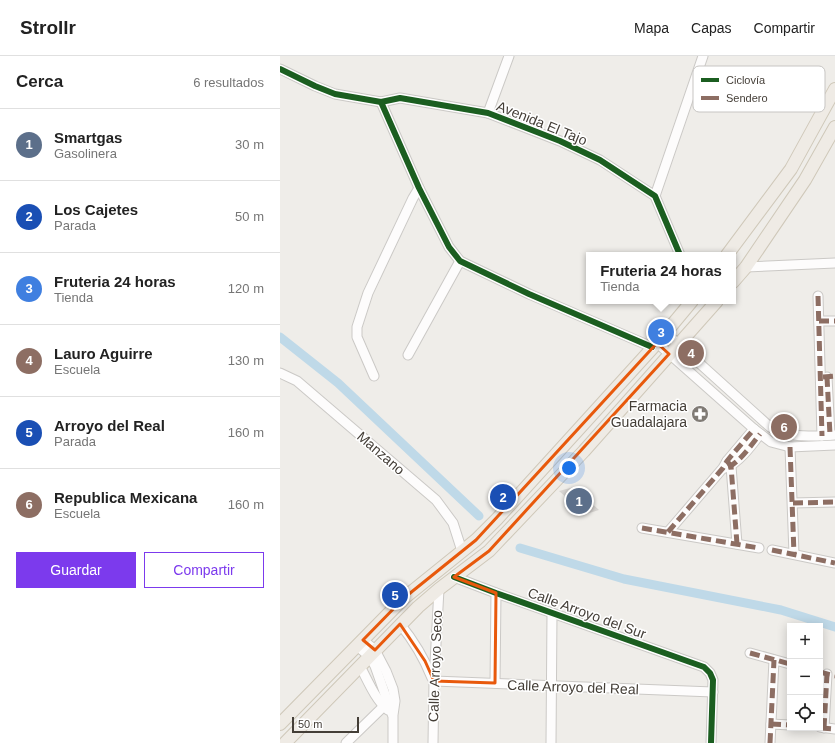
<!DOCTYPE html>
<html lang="es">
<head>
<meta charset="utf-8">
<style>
	body { margin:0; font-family:Helvetica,sans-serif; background:#f2f2f2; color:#222 }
	.controls { position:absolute; right:12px; bottom:12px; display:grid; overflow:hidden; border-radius:0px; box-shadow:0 2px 10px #0003 }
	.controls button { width:36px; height:36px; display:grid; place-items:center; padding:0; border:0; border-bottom:1px solid #e0e0e0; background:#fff; color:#222; font:20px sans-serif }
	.scale { position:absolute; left:12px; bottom:10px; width:67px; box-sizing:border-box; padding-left:4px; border:2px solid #443e37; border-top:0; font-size:11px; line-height:14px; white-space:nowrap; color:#443e37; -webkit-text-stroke:3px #fff; paint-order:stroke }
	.you { position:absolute; left:289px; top:412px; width:14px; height:14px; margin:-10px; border:3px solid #fff; border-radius:50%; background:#1a73e8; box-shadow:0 0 0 6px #1a73e833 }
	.badge { display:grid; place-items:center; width:26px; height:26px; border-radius:50%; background:#7c3aed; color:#fff; font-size:13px; font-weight:700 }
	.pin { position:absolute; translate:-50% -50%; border:2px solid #fff; box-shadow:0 1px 4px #0006 }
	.popup { position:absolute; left:306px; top:196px; width:150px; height:52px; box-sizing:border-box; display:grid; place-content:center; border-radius:0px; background:#fff; filter:drop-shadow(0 1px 3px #0005); font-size:13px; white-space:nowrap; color:#767676 }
	.popup b { font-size:15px; color:#222 }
	.popup::after { content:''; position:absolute; left:50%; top:100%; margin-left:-8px; border:8px solid transparent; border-top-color:#fff }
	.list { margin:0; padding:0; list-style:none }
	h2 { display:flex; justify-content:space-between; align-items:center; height:52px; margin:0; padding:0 16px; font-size:17px }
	h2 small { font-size:13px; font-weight:400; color:#767676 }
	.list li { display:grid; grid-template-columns:26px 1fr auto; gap:12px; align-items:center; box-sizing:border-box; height:72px; padding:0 16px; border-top:1px solid #e0e0e0 }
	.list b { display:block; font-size:15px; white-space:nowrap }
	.list p { margin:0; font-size:13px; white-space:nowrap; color:#767676 }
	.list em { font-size:13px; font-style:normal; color:#767676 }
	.actions { display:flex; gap:8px; padding:12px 16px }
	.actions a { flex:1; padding:9px 0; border:1px solid #7c3aed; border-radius:0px; text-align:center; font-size:14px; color:#7c3aed }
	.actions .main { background:#7c3aed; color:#fff }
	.icon { flex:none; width:22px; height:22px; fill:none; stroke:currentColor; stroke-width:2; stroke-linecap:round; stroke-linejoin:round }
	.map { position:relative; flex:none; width:555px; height:687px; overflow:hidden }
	header { display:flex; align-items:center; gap:24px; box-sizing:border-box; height:56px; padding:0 20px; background:#fff; border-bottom:1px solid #e0e0e0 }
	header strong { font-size:19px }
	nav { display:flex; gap:22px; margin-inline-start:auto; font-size:14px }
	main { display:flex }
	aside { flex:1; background:#fff }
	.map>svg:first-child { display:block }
</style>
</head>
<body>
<header>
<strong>Strollr</strong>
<nav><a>Mapa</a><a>Capas</a><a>Compartir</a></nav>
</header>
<main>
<aside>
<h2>Cerca<small>6 resultados</small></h2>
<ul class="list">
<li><span class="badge" style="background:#5c6f8a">1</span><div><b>Smartgas</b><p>Gasolinera</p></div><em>30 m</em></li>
<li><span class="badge" style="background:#1a4fb4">2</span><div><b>Los Cajetes</b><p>Parada</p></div><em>50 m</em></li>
<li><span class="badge" style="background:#3f7fe0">3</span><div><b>Fruteria 24 horas</b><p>Tienda</p></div><em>120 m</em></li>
<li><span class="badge" style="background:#8d6e63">4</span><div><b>Lauro Aguirre</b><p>Escuela</p></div><em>130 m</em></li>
<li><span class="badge" style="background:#1a4fb4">5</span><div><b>Arroyo del Real</b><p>Parada</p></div><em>160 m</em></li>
<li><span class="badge" style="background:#8d6e63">6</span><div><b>Republica Mexicana</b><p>Escuela</p></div><em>160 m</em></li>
</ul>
<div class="actions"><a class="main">Guardar</a><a>Compartir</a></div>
</aside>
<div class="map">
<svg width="555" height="687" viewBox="0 0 555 687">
	<rect width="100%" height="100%" fill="#efede9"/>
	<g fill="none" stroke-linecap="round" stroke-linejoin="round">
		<g stroke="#bfd9e8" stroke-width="9">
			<polyline points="0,281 58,327 199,460"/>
			<polyline points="240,492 344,523 501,554 555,571"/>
		</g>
	</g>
	<polygon fill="#d7d4d1" points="294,431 319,454 306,458 279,435"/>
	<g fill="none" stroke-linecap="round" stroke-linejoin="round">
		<g stroke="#cbc9c6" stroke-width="11">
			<g id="minor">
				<polyline points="0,13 35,30 55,38 101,46 120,42 208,57 280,85 320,104 375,140 400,199"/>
				<polyline points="101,46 139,132 169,191 180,205 249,238 372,291"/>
				<polyline points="208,57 229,0"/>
				<polyline points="375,140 423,0"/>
				<polyline points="466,211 555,207"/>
				<polyline points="538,240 542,380"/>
				<polyline points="539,265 555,265"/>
				<path d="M 386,277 L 490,371 C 509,383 533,380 555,379"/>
				<polyline points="377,287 474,373 491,386 510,391 555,389"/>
				<polyline points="128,299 180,205"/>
				<polyline points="0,317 17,325 156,444 173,467 182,495"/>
				<polyline points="94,320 77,281 77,271 88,237 133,142 139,132"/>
				<polyline points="547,321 550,379"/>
				<polyline points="510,391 514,498"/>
				<polyline points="447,405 451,410 457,488"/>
				<path d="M 445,412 C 458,408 472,389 480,378"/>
				<polyline points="513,447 555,446"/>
				<polyline points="362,472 479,492"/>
				<polyline points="388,476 443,412 447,405 474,373"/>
				<polyline points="492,494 555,507"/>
				<polyline points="174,521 216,537 424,611 430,617 433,624 431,687"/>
				<path d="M 120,568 C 134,585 144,602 152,622"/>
				<polyline points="83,584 95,594 106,615 113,633 115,645 113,659 113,687"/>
				<polyline points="77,590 89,600 95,610 112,658"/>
				<polyline points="470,597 510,608"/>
				<path d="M 80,610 C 88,625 95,643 108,654"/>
				<polyline points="154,625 433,636"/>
				<polyline points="215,627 216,537"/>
				<polyline points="491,668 510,669"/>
				<polyline points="540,671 555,673"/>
				<polyline points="544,672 547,618"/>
				<polyline points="66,687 104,650 114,646"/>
				<polyline points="153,687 154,625 159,533"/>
				<polyline points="271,687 272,557"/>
				<polyline points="490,687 494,604"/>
			</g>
		</g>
		<g stroke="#cfc8b9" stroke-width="14">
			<g id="major">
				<polyline points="447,199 511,113 555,33"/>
				<polyline points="453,226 466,211 525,124 555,71"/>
				<polyline points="0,668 124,542 196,484 217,463 377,287 412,245"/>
				<polyline points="5,687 138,551 159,533 209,495 304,395 437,245"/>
			</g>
		</g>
		<use href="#minor" stroke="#fdfcfc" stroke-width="9"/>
		<use href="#major" stroke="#efebe5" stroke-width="12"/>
		<g stroke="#8d6e63" stroke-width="5" stroke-dasharray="10 5" stroke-linecap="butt">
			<polyline points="538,240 542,380"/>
			<polyline points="539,265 555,265"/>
			<polyline points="543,321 555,320"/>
			<polyline points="547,321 550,379"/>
			<polyline points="510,391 514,498"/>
			<polyline points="447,405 451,410 457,488"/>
			<path d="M 448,411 C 458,408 473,387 480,378"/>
			<polyline points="513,447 555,446"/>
			<polyline points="362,472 479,492"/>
			<polyline points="388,476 443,412 447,405 474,373"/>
			<polyline points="492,494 555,507"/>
			<polyline points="470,597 510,608"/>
			<polyline points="540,616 555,620"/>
			<polyline points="491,668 510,669"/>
			<polyline points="541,672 555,673"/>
			<polyline points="544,672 547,618"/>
			<polyline points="490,687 494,604"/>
		</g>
		<g stroke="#fff" stroke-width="8">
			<g id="cycleway">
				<polyline points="0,13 35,30 55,38 101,46 120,42 208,57 280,85 320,104 375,140 400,199"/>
				<polyline points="101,46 139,132 169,191 180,205 249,238 372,291"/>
				<polyline points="174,521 216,537 424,611 430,617 433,624 431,687"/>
			</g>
		</g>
		<use href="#cycleway" stroke="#1b5e20" stroke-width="6"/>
	</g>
	<path fill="none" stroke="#e8590c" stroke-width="3" stroke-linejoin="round" d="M 377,287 L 389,298 L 209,495 L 174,521 L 216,537 L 215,627 L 154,625 L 145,605 L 120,568 L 95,594 L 83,584 L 124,542 L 196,484 Z"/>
	<defs>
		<g id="pharmacy-disc" transform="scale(0.9)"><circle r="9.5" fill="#807b75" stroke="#fff"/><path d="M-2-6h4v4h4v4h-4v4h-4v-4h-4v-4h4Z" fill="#fff"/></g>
	</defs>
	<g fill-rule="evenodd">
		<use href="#pharmacy-disc" x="420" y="358"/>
	</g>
	<g text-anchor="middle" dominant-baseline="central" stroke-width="3" stroke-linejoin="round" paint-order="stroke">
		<g font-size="14" fill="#443e37" stroke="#fff">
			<text transform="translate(262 67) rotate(22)">Avenida El Tajo</text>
			<text transform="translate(101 397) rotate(41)">Manzano</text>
			<text transform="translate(307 557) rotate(20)">Calle Arroyo del Sur</text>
			<text transform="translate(155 610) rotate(-88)">Calle Arroyo Seco</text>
			<text transform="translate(293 631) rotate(2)">Calle Arroyo del Real</text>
		</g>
		<g font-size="14" fill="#443e37" stroke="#fff" text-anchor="end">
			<text x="407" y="350">Farmacia<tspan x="407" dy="16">Guadalajara</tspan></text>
		</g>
	</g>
	<rect x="413" y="10" width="132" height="46" rx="6" fill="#fff" stroke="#c7c5c3" stroke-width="1"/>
	<rect x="421" y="22" width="18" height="4" fill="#1b5e20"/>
	<rect x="421" y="40" width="18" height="4" fill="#8d6e63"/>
	<g font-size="11" fill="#443e37">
		<text x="446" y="28">Ciclovía</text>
		<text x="446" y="46">Sendero</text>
	</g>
</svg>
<div class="controls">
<button>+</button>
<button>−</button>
<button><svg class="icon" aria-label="locate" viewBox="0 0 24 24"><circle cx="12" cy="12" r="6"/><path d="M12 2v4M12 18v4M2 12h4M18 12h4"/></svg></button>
</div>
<div class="scale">50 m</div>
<div class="you"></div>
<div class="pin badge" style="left:299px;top:445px;background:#5c6f8a">1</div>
<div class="pin badge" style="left:223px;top:441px;background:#1a4fb4">2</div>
<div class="pin badge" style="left:381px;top:276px;background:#3f7fe0">3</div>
<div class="popup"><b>Fruteria 24 horas</b>Tienda</div>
<div class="pin badge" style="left:411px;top:297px;background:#8d6e63">4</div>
<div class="pin badge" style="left:115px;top:539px;background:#1a4fb4">5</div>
<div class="pin badge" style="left:504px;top:371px;background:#8d6e63">6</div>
</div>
</main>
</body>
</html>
